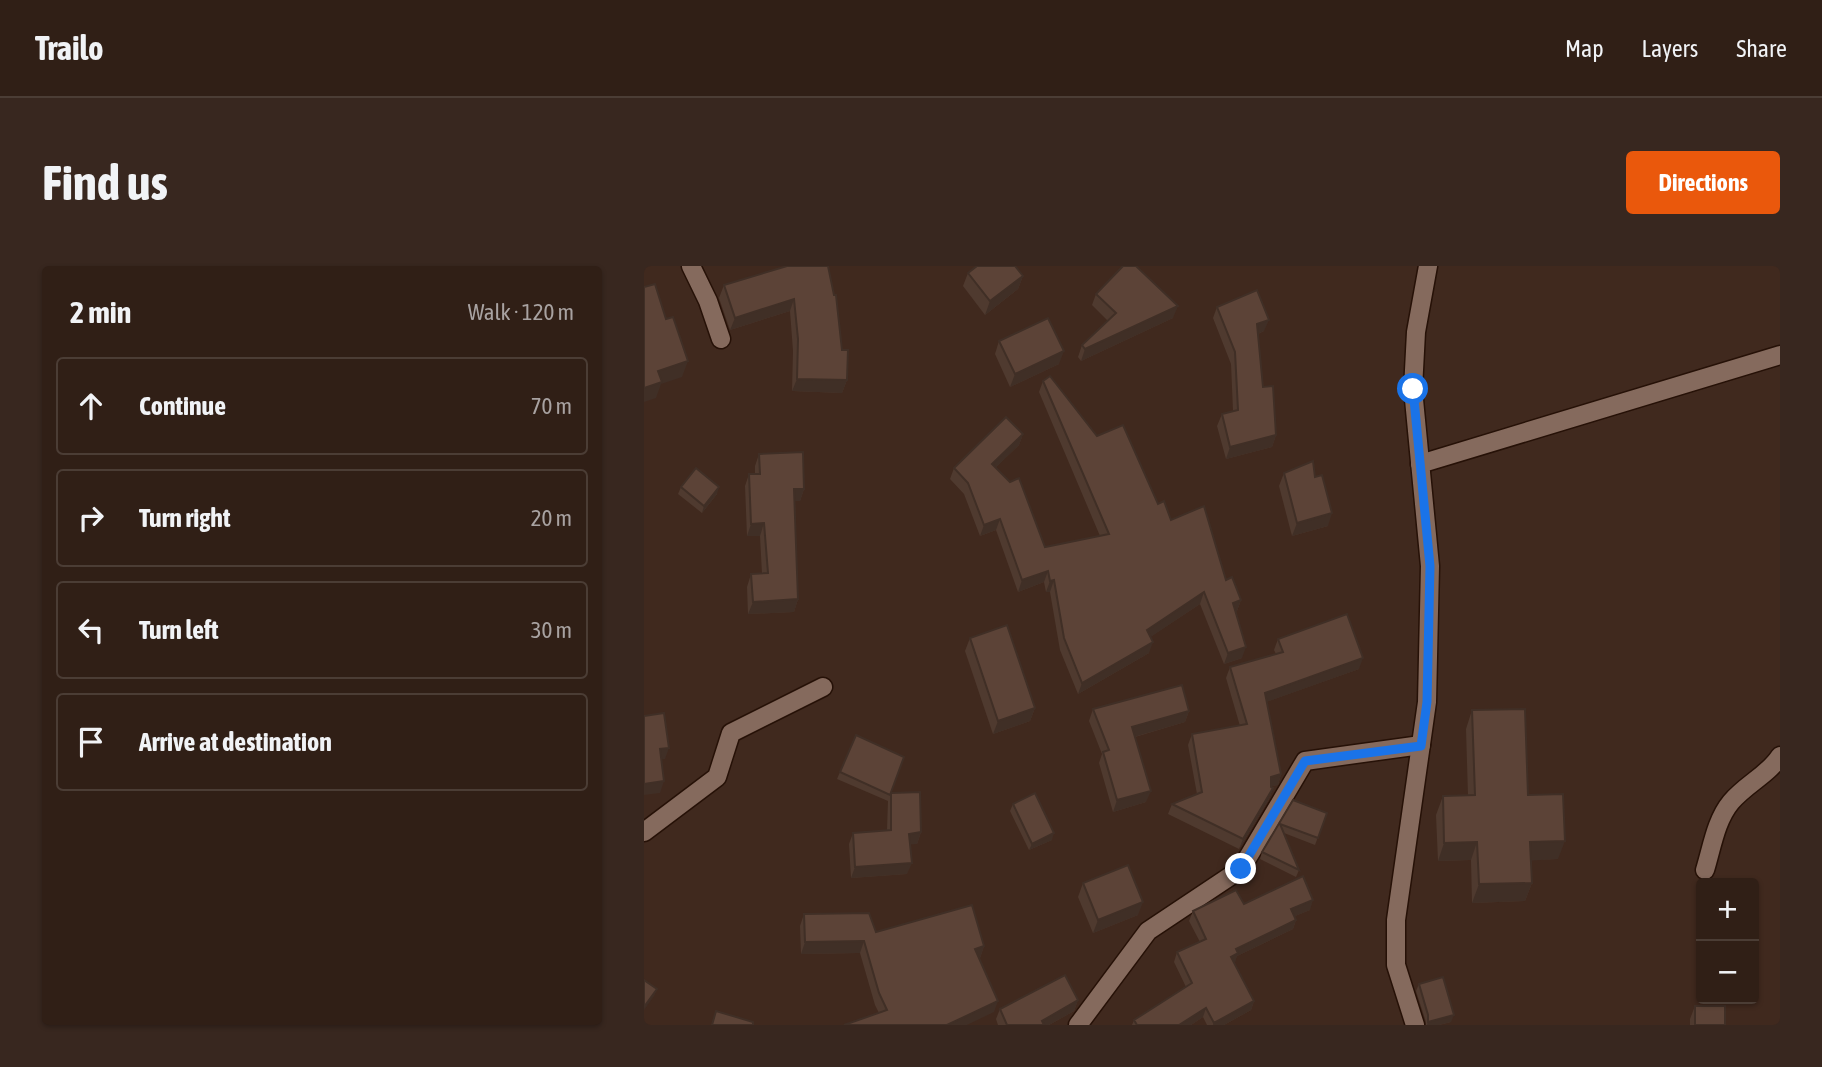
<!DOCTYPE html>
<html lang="en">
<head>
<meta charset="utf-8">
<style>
	body { margin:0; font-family:"Asap Condensed",sans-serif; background:#38271f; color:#f1f3f6 }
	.controls { position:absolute; right:21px; bottom:21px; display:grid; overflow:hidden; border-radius:7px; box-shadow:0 2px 5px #0004 }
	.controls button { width:63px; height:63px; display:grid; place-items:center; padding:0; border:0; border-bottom:2px solid #4b3d35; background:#301f16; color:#f1f3f6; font:35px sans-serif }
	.stop { position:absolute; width:21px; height:21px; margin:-16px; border:5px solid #1a73e8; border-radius:50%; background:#fff }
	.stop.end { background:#1a73e8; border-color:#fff; box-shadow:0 2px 7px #0008 }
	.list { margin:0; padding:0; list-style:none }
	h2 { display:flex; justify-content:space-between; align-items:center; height:91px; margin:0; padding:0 28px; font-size:30px }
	h2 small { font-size:23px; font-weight:400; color:#a8a2a1 }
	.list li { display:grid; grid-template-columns:46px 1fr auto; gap:21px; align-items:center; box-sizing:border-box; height:98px; margin:0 14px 14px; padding:0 14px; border:2px solid #4b3d35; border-radius:7px }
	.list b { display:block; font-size:26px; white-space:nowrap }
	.list em { font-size:23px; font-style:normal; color:#a8a2a1 }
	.icon { flex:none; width:38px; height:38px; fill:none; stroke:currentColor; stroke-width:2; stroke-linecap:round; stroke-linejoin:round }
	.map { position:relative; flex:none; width:1136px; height:759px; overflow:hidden; border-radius:7px }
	header { display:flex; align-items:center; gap:42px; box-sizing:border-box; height:98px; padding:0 35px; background:#301f16; border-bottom:2px solid #4b3d35 }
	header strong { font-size:33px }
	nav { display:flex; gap:38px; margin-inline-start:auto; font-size:24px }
	.intro { display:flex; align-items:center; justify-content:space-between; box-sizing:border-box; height:168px; padding:0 42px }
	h1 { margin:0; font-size:49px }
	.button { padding:18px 32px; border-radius:7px; background:#ea580c; color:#fff; font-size:24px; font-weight:700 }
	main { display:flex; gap:42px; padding:0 42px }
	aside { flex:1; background:#301f16; border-radius:7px; box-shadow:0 2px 5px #0004 }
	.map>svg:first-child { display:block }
</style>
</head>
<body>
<header>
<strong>Trailo</strong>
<nav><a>Map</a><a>Layers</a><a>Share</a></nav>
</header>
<div class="intro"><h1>Find us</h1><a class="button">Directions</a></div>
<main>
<aside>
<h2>2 min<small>Walk · 120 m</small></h2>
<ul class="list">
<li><svg class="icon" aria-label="ahead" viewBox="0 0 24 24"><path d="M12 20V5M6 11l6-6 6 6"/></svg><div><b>Continue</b></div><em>70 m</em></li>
<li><svg class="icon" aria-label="right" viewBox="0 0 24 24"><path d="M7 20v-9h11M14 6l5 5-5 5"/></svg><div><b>Turn right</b></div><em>20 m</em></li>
<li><svg class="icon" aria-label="left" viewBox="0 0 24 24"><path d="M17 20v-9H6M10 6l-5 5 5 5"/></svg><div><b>Turn left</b></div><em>30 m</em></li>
<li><svg class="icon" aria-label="arrive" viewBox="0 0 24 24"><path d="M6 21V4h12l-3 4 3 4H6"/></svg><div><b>Arrive at destination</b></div></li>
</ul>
</aside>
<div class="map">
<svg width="1136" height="759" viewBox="0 0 1136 759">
	<rect width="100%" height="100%" fill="#40291e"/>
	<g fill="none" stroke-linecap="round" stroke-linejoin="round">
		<g stroke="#261107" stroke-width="21">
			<g id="street">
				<polyline points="47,0 64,35 77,73"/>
				<polyline points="776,198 1136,89"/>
				<polyline points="0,566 73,511 87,467 179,421"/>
				<path d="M 1061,604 C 1068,581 1072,554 1087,536 C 1102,518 1124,509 1136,490"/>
				<polyline points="434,759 504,665 597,603 661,495 777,479"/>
				<polyline points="771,759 752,699 752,654 783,436 786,300 769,123 772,66 784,0"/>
			</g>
		</g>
		<use href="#street" stroke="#856a5d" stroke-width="18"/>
	</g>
	<g fill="#4f3a2f">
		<polygon points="143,0 198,84 203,114 198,127 148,125 149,85 146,45 86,64 75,32 80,19"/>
		<polygon points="324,7 379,10 374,23 341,49 319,20"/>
		<polygon points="452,28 529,52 437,95 434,91 438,79 464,55 448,39"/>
		<polygon points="573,41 620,65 614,68 619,121 632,169 628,181 582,193 573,160 578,148 589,145 587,98 569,52"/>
		<polygon points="355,75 415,98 366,121 351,88"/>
		<polygon points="399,115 453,170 527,254 582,314 597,334 593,345 591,346 598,392 580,398 556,338 506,371 505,387 434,428 416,384 406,326 402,326 400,316 374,326 352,264 336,270 320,228 306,213 310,202 379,168 375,179 352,201 401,281 456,270 395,126"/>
		<polygon points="115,188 160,223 156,235 151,235 154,333 150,346 104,348 103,321 107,308 118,308 116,270 103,270 101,220 105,208 111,208 111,200"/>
		<polygon points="640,207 671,211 684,260 648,270 635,220"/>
		<polygon points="37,221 73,228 58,247 34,228"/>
		<polygon points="326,372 391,442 386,455 349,468 321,385"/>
		<polygon points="634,373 715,403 622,436 637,508 634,519 627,520 629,522 625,533 595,583 524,548 528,538 553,528 544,479 548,468 596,460 582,412 586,401 632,388 630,384"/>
		<polygon points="449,443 545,445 541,456 491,471 502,536 469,546 455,497 458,488 445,455"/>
		<polygon points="828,444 884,529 914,593 887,594 888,617 881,635 828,637 827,594 794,595 792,549 799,530 824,530 822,463"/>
		<polygon points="196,506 247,527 277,566 273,578 266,578 263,608 207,612 205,578 209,567 243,564 244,535 193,513"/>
		<polygon points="649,534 683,547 671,579 640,567 655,604 652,611 616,593 618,586"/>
		<polygon points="369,538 408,574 385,584 366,545"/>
		<polygon points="439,617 494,649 449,667 434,631"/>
		<polygon points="600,638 666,644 651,650 652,654 649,663 593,690 590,697 610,735 607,744 580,759 563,759 559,751 547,759 488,759 490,754 542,721 530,696 533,686 556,676 545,655 549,645"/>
		<polygon points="160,648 232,666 340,680 336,692 335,692 350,746 235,747 231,739 216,687 157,688 156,660"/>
		<polygon points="775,718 807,756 795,759 782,759 782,756 772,725"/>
		<polygon points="434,734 430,745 405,759 354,759 352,753 356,743"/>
		<polygon points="1051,740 1081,759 1046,759 1046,753"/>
	</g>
	<g fill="#402f26">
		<polygon points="379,10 374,23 341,49 346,35"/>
		<polygon points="150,33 146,45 86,64 91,52"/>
		<polygon points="534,40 529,52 437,95 441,83"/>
		<polygon points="625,54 620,65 609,70 613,58"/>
		<polygon points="420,85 415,98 366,121 371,108"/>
		<polygon points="44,95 38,111 17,118 12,132 0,136 0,122 14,105"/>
		<polygon points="153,113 203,114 198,127 148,125"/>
		<polygon points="379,168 375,179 344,209 348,198"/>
		<polygon points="632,169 628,181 582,193 586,181"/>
		<polygon points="75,221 73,228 58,247 60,240"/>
		<polygon points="150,223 160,223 156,235 146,235"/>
		<polygon points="688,247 684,260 648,270 653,257"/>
		<polygon points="356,253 352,264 336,270 340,259"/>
		<polygon points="120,257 116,270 103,270 107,258"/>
		<polygon points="404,305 400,316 374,326 378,314"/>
		<polygon points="410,314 406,326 402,326 406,315"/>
		<polygon points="560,326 556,338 499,376 503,364"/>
		<polygon points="154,333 150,346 104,348 109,336"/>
		<polygon points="597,334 593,345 585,349 589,337"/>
		<polygon points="509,376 505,387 434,428 438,417"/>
		<polygon points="602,381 598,392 580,398 584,387"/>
		<polygon points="719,392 715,403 617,438 621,427"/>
		<polygon points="391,442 386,455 349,468 354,455"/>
		<polygon points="545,445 541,456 483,473 488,461"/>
		<polygon points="25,482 21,493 12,494 16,483"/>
		<polygon points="637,508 634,519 623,521 627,511"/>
		<polygon points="20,515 16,527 0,529 0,518"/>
		<polygon points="629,522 625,533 595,583 599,573"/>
		<polygon points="507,525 502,536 469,546 473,534"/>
		<polygon points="277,566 273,578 261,579 265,568"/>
		<polygon points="410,567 408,574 385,584 388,578"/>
		<polygon points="921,575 914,593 879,595 886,576"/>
		<polygon points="833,576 827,594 794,595 800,577"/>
		<polygon points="268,597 263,608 207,612 211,601"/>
		<polygon points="888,617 881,635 828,637 835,618"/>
		<polygon points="669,634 666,644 644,653 647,643"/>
		<polygon points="499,636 494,649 449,667 454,654"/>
		<polygon points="652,654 649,663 593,690 591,697 587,691 592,683"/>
		<polygon points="220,675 216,687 157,688 161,676"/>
		<polygon points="340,680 336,692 326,695 331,683"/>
		<polygon points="13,723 10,730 0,744 0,741"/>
		<polygon points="434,734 430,745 405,759 396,759 398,755"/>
		<polygon points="354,735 350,746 323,759 303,759"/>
		<polygon points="610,735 607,744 580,759 569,759 570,757"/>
		<polygon points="562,742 559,751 547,759 535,759"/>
		<polygon points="810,749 807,756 795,759 783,759 784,756"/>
	</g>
	<g fill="#5c4337" stroke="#402f26" stroke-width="2">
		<polygon points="143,0 184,0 190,29 192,29 198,84 204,84 203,114 153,113 154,73 150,33 91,52 80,19"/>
		<polygon points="333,0 371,0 379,10 346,35 324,7"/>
		<polygon points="479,0 492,0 534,40 441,83 438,79 472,47 452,28"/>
		<polygon points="11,18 22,53 29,51 44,95 14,105 18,116 0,122 0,21"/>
		<polygon points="613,24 625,54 613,58 619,121 629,120 632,169 586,181 578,148 594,144 591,86 573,41"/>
		<polygon points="404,52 420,85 371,108 355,75"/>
		<polygon points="406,110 453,170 479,159 514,238 520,235 527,254 560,240 582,314 588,311 597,334 589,337 602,381 584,387 560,326 503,364 509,376 438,417 420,372 410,314 406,315 404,305 378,314 356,253 340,259 324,217 310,202 362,151 379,168 348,198 366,216 375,212 401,281 465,268 399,115"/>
		<polygon points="159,186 160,223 150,223 154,333 109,336 107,308 124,307 120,257 107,258 105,208 116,208 115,188"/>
		<polygon points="669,195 671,211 678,209 688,247 653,257 640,207"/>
		<polygon points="52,202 75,221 60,240 37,221"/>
		<polygon points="703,348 719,392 621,427 637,508 627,511 627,521 629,522 599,573 528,538 558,526 548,468 603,458 586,401 639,386 634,373"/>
		<polygon points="363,359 391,442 354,455 326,372"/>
		<polygon points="538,419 545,445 488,461 507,525 473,534 459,486 465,484 449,443"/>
		<polygon points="881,443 884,529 919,528 921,575 886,576 888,617 835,618 833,576 800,577 799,530 831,529 828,444"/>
		<polygon points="20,447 25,482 16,483 20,515 0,518 0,450"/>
		<polygon points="212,469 260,491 246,529 196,506"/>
		<polygon points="276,526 277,566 265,568 268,597 211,601 209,567 247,564 247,527"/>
		<polygon points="391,527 410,567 388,578 369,538"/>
		<polygon points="649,534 683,547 674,572 636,558 655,604 618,586"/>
		<polygon points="484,599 499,636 454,654 439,617"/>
		<polygon points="659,610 669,634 647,643 652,654 592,683 594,687 587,691 610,735 570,757 562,742 535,759 493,759 490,754 548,717 533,686 562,673 549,645 592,624 600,638"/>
		<polygon points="328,639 340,680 331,683 354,735 303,759 200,759 243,744 235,727 220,675 161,676 160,648 225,647 232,666"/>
		<polygon points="421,709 434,734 398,755 400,759 363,759 356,743"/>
		<polygon points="799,711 810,749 784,756 784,749 775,718"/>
		<polygon points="0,714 13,723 0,741"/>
		<rect x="1051" y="740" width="30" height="19"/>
		<polygon points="72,745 109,756 109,759 68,759"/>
	</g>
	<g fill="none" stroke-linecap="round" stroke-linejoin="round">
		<polyline stroke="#1a73e8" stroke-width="9" points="597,603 661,495 777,480 783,436 786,300 769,123"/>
	</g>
</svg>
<div class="controls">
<button>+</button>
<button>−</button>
</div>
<div class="stop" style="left:769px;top:123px"></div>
<div class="stop end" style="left:597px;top:603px"></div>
</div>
</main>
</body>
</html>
